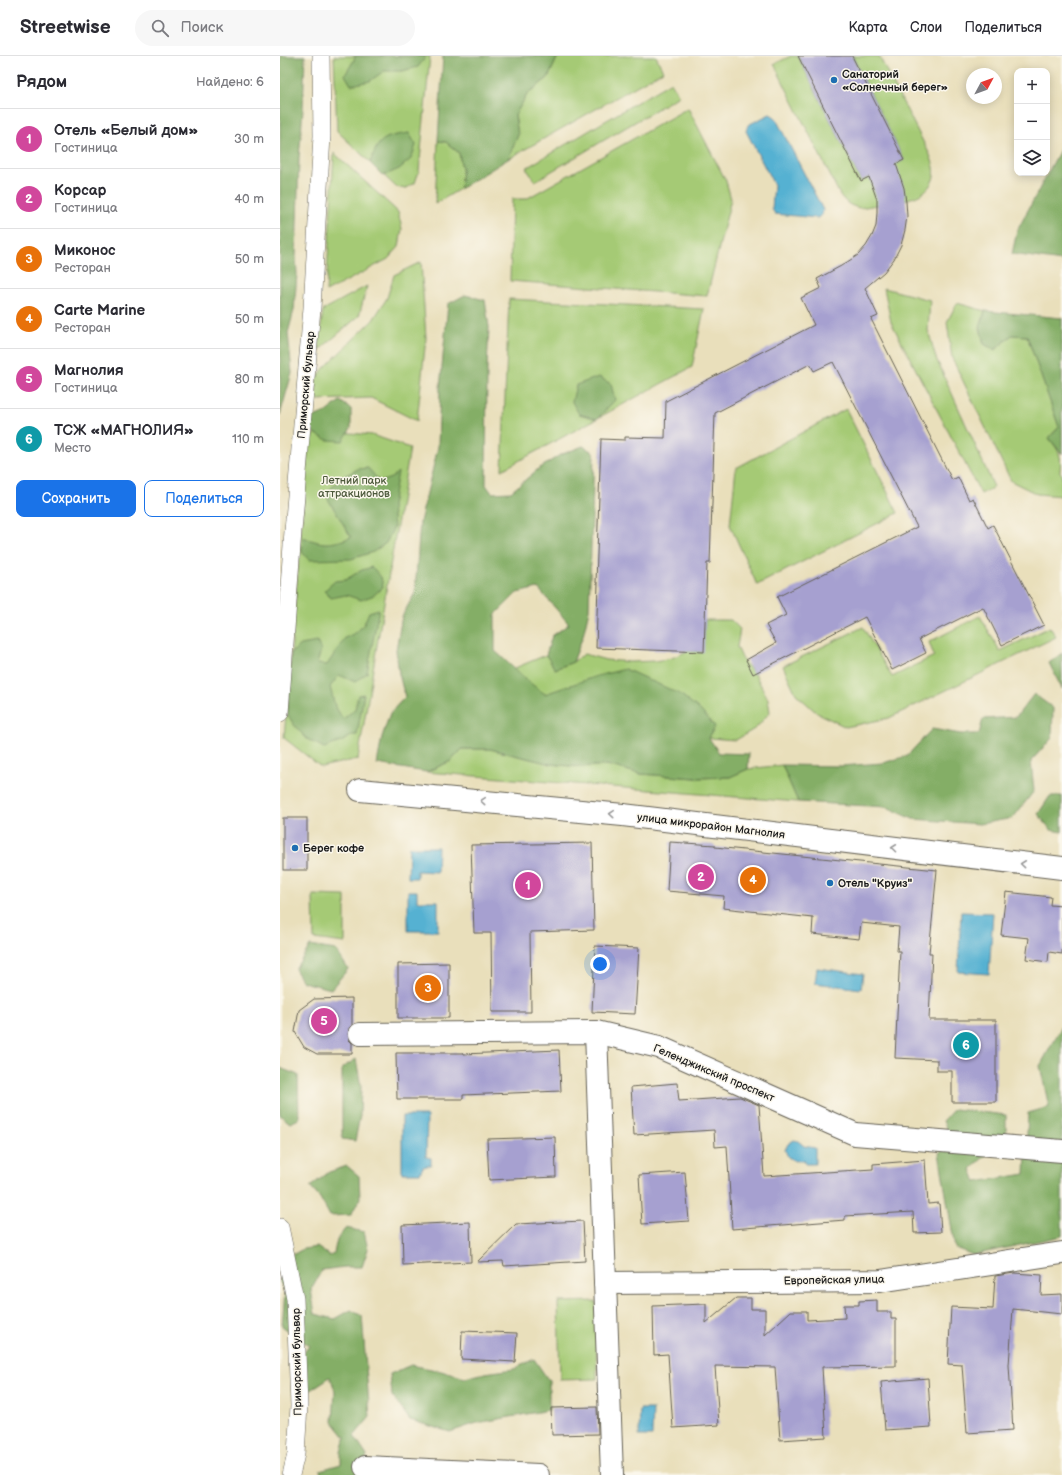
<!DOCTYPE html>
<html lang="ru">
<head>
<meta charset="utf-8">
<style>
	body { margin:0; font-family:"Balsamiq Sans",sans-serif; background:#f7f7f7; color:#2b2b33 }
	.controls { position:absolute; right:12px; top:12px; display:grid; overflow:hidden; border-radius:8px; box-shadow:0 2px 10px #0003 }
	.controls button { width:36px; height:36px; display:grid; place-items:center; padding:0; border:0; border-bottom:1px solid #e1e1e2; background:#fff; color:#2b2b33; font:20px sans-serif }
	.compass { position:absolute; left:686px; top:12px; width:36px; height:36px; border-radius:50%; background:#fff; box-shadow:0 2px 10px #0003; rotate:49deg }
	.you { position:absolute; left:320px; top:908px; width:14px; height:14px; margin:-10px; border:3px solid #fff; border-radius:50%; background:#1a73e8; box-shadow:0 0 0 6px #1a73e833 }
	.badge { display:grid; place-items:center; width:26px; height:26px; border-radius:50%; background:#1a73e8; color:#fff; font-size:13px; font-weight:700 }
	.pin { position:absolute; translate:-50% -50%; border:2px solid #fff; box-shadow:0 1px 4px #0006 }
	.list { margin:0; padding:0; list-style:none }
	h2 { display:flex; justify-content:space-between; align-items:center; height:52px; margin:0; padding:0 16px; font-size:17px }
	h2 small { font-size:13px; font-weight:400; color:#7c7c81 }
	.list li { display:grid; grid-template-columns:26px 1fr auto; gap:12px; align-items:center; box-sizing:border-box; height:60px; padding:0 16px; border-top:1px solid #e1e1e2 }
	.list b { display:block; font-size:15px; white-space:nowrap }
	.list p { margin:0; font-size:13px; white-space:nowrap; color:#7c7c81 }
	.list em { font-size:13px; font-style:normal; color:#7c7c81 }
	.actions { display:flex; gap:8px; padding:12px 16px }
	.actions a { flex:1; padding:9px 0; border:1px solid #1a73e8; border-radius:8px; text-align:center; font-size:14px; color:#1a73e8 }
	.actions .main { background:#1a73e8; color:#fff }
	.icon { flex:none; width:22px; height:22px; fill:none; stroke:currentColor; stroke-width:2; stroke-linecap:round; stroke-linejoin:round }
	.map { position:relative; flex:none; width:782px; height:1419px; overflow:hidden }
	header { display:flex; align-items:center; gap:24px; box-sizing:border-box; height:56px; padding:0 20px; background:#fff; border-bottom:1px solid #e1e1e2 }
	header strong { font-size:19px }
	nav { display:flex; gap:22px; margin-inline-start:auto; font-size:14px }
	.search { width:280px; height:36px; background:#f7f7f7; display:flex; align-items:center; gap:10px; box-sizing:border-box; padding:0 14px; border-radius:22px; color:#7c7c81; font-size:15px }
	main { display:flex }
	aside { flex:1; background:#fff }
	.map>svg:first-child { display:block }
</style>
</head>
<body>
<header>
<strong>Streetwise</strong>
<div class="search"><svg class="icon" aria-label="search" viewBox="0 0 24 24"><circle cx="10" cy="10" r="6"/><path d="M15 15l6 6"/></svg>Поиск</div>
<nav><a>Карта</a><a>Слои</a><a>Поделиться</a></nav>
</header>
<main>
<aside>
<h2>Рядом<small>Найдено: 6</small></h2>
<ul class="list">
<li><span class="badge" style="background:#d1479c">1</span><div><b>Отель «Белый дом»</b><p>Гостиница</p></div><em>30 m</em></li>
<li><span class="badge" style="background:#d1479c">2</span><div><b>Корсар</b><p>Гостиница</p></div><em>40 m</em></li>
<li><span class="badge" style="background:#e8710a">3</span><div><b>Миконос</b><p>Ресторан</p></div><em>50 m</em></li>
<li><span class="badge" style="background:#e8710a">4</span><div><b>Carte Marine</b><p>Ресторан</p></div><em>50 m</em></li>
<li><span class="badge" style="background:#d1479c">5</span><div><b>Магнолия</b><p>Гостиница</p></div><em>80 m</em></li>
<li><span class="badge" style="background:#0f9aa8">6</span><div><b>ТСЖ «МАГНОЛИЯ»</b><p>Место</p></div><em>110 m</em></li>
</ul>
<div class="actions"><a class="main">Сохранить</a><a>Поделиться</a></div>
</aside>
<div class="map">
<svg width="782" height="1419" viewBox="0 0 782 1419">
	<rect width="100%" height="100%" fill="#fbf7ec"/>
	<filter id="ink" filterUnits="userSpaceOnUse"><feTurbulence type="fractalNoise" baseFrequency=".025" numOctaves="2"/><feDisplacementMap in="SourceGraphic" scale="8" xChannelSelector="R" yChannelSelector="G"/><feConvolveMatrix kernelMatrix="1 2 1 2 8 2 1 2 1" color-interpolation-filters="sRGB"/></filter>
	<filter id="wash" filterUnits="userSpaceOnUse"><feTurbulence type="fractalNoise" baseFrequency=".012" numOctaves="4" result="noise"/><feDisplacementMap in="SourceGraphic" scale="16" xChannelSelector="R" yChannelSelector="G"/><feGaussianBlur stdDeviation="0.9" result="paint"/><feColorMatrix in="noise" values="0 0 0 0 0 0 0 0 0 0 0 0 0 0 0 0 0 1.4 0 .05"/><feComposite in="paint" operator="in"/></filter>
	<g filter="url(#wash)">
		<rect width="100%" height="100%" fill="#e9dfbb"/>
		<g fill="#a5ca74" stroke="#607348">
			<polygon points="54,0 150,0 139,115 135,127 125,133 116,131 57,75"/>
			<polygon points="278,0 376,0 383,15 228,103 238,79 235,59 248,37 268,22"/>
			<path d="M 511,0 L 518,0 L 581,125 L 624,104 L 572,0 L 599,0 L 650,99 C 652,105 656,113 654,120 C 653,127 647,134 641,138 C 630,145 595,149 580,152 C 570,150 566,147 560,139 L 494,8 Z"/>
			<polygon points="391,26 399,40 255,125 246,112"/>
			<polygon points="408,52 446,125 451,143 427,240 230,225 232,143 246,143"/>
			<polygon points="158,85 166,86 179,97 182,114 180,133 155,148"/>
			<polygon points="54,97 118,156 122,173 119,191 108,203 46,236"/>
			<polygon points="141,206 146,282 137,365 91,342 36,344 36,323 44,312 93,264 107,242 114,219"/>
			<polygon points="87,230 79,260 38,295 43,254"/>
			<polygon points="604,232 650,244 648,274 656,302 714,431 701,438 611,266"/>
			<polygon points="229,243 424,253 412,311 222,414"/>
			<path d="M 677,247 L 705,255 L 700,271 L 704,288 L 715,294 L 732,279 L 747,280 L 779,371 L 769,382 C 779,395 782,398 780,416 L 782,418 L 782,440 L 757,438 L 731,425 L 672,302 L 667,266 Z"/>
			<polygon points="566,353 618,457 477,529 450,469 456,412"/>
			<polygon points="36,374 92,379 130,392 78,703 41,711 4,682 28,392"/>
			<polygon points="700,560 720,595 770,571 776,581 609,662 566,671 537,657 516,638 503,610 583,571 612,621 654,600 649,586"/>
			<polygon points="425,564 451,564 460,573 457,591 464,606 475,618 488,643 490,656 476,672 456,684 429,682 317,620 265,639 251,629 235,612 266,599 275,613 293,606 304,598 326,604 350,606 375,605 392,602 407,595 423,596"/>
			<polygon points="182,693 210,693 271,708 301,711 327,709 361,718 416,722 450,721 468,713 502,709 518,746 146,716 171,705"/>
			<polygon points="33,839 65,840 65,887 34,883"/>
			<polygon points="316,1245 317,1323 280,1324 278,1246"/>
		</g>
		<g fill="#84ae66" stroke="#506541">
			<polygon points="0,0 25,0 23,53 19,102 16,202 17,218 14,254 8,277 12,317 0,359"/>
			<polygon points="75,0 145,0 145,2 138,11 122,15 104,15 90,25 71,29 65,19 74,4"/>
			<polygon points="163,0 278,0 268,22 248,37 235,59 238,79 228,103 180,133 182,114 179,97 166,86 158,85"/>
			<path d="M 129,77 L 136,89 L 131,103 L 119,113 L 103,120 L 90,107 C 99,81 104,81 129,77 Z"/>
			<polygon points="782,90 782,205 732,198 737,175"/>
			<path d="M 185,239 L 205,244 L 209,271 L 207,312 L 206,429 L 212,437 L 231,436 L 257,414 L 280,399 L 303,390 L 314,397 L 309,554 L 303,580 L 293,606 L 275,613 L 266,599 L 272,580 L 289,568 L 258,532 L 237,537 L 215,559 L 215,595 C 232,610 247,626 265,638 L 317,620 L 345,613 L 400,638 L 419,653 L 435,670 L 429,682 L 439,697 L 469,698 L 468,713 L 450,721 L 416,722 L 361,718 L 327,709 L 301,711 L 271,708 L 210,693 L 182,693 L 171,705 L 146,716 L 97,708 L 102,681 L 110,657 L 125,641 L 119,618 L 116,594 L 122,560 L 135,537 L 140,466 L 158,391 L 160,332 L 168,248 Z"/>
			<polygon points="705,255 782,262 782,398 769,382 779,371 747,280 732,279 715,294 704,288 700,271"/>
			<polygon points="319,321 331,328 335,344 317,363 299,358 292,346 296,329"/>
			<polygon points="60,345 71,353 71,372 63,385 47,384 29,374 31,362 46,356"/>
			<path d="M 88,412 L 100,426 L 111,422 L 118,416 L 112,450 L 114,471 L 106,487 L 93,496 L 71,503 L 29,504 L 22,496 L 23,481 C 43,489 51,489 71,481 L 48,443 L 50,433 L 64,420 L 78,413 Z"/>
			<polygon points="92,511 101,521 103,531 94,539 81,544 66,539 51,542 44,535 55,525 65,524 82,514"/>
			<polygon points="99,553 87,617 75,626 59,619 50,631 55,650 63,663 75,653 78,639 84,638 77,679 73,679 63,685 44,692 27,683 14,669 8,659 11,597 21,589 37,586 41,594 37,608 47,609 65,582 77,576 84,568 89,556"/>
			<polygon points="782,597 782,633 769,607"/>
			<polygon points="754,638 773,652 772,682 751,705 754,735 733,762 700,768 633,763 607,751 518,746 502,709 561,710 603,707 627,700 652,673 681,678 699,678 703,663 736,661"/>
			<polygon points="770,740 782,740 782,776 771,774 758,758"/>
			<polygon points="30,890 56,894 68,913 51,933 23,926 15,913"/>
			<polygon points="782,970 782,1180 693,1199 675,1192 659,1097 671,1084 663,1065 674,1053 726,1059 726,1080 691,1113 696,1126 745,1118 748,1057 769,1051 760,1010"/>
			<polygon points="76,1003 81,1031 80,1060 75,1085 62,1083 62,1012"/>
			<polygon points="0,1012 18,1019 19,1063 10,1067 0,1059"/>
			<polygon points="67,1110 79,1120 80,1142 71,1159 50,1160 40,1142 30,1131 49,1116"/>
			<polygon points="66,1172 84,1176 88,1193 82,1211 65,1211 42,1214 31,1233 35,1258 55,1263 71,1254 82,1260 90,1361 74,1380 87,1400 78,1419 41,1419 40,1414 61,1408 61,1396 65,1381 53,1366 55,1335 50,1321 29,1335 17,1326 14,1309 29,1290 2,1270 5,1237 0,1225 0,1206 23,1193 37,1191 50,1200 54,1197 57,1183"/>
			<polygon points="254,1303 269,1325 269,1354 197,1367 170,1376 130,1364 112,1340 110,1318 131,1309 161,1315 185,1322 205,1317 234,1313"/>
		</g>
		<g fill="#54b1d2" stroke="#386677">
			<polygon points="490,58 495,61 543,154 542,159 537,162 495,158 492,153 494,129 466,75 468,69"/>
			<polygon points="129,791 158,791 157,816 137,815 137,822 128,822"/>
			<polygon points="128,835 137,835 137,845 158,845 158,875 128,875"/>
			<polygon points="681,856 713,857 709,918 678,916"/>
			<polygon points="537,912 583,918 581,933 535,927"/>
			<polygon points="122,1060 147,1060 146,1101 151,1102 151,1109 143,1111 140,1117 122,1117"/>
			<polygon points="514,1084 518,1085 524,1090 535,1092 535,1108 525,1108 525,1104 515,1105 508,1101 505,1094 508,1088"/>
			<polygon points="360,1353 373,1353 372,1380 359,1380"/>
		</g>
		<g id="blocks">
			<g fill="#a6a0d0">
				<polygon points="518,0 572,0 624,104 616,108 624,132 626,146 627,160 625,174 621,189 614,203 604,216 585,232 598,260 591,263 672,424 678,421 689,444 693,442 708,472 713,469 764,569 722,589 703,551 639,583 646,597 612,614 585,561 473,618 466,604 496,587 486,569 506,559 497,541 637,471 553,306 534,315 530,308 435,357 430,507 427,507 424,596 316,592 318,527 316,527 321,383 345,384 345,381 385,382 386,345 534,269 521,242 541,232 537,223 561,210 578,199 586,190 592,180 596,170 597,157 597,144 589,121 581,125"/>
				<rect x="3" y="762" width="24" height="52"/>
				<polygon points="390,786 435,789 435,791 657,814 649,897 652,897 649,964 716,964 716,1046 672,1046 672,1015 657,1015 657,1004 615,1002 620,895 617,895 619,871 581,867 579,883 532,878 533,862 443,852 444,840 387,835"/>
				<polygon points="312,787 314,874 250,876 251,956 212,956 211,877 194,877 191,789"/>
				<polygon points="726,836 771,841 770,849 782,850 782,898 769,896 768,906 746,903 749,882 721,879"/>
				<polygon points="315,890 359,892 355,958 312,956"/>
				<polygon points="169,907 169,962 118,962 118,908"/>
				<polygon points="72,942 72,969 69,972 68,978 69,984 72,987 72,998 37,998 24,991 15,976 19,954 34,943"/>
				<polygon points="279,994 281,1035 183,1039 183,1043 117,1043 116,997 183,997 183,998"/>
				<polygon points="397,1027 399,1045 460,1041 479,1049 484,1120 593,1113 593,1108 645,1104 648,1148 659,1147 661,1176 634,1177 633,1156 565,1160 565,1164 452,1173 447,1090 435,1091 434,1074 354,1079 351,1031"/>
				<polygon points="275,1081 276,1121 209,1124 207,1083"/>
				<polygon points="405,1116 409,1165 362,1168 359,1119"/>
				<polygon points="303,1165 305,1205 224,1210 223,1205 197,1206 236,1168"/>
				<polygon points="190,1166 191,1206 123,1209 122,1169"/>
				<polygon points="734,1217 762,1219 761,1239 782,1238 782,1258 733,1253 729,1309 733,1374 687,1377 682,1309 668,1308 671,1251 713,1253 715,1220"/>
				<polygon points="456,1242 471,1242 471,1253 485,1253 485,1279 511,1255 527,1255 527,1264 565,1262 564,1249 579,1249 579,1245 597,1244 597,1256 611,1256 611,1263 616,1263 616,1310 542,1311 546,1381 500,1384 495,1311 435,1310 439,1369 393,1372 388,1298 374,1299 373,1250 426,1248 426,1267"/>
				<polygon points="182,1275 237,1277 235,1306 181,1303"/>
				<polygon points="648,1322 651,1371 605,1374 601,1326"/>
				<polygon points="317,1351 318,1378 272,1379 271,1352"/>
			</g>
		</g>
	</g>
	<g filter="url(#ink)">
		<use href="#blocks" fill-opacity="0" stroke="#646054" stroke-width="1"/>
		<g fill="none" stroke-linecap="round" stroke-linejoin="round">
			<g stroke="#646054" stroke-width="18">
				<g id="pedestrian">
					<polyline points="0,657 13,475 32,252 42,80 41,0"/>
					<polyline points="0,1171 15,1243 19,1350 16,1398 11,1419"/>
				</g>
			</g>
			<g stroke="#646054" stroke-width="24">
				<g id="minor">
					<polyline points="80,734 343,759 782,812"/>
					<polyline points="316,976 332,1419"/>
					<polyline points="80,978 316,976 379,991 575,1078 782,1095"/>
					<polyline points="325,1227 600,1225 782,1197"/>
					<polyline points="85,1411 258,1419"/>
				</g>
			</g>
			<use href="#pedestrian" stroke="#fff" stroke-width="17"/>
			<use href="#minor" stroke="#fff" stroke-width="22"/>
		</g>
		<defs><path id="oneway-chevron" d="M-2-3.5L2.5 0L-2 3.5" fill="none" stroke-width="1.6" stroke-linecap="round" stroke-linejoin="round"/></defs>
		<g stroke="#999">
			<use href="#oneway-chevron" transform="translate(203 745) rotate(-175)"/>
			<use href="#oneway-chevron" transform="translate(332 758) rotate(-175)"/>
			<use href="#oneway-chevron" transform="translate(614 792) rotate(-173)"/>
			<use href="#oneway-chevron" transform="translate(743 808) rotate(-174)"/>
		</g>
	</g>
	<g fill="#1f6fb2" stroke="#fbf7ec" stroke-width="1.5">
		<circle cx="554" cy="24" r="4"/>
		<circle cx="15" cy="792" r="4"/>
		<circle cx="550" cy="827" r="4"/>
	</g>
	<g text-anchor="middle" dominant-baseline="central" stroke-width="3" stroke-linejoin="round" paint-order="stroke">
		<g font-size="11" font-weight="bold" fill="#1c1c1c" stroke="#fbf7ec" text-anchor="start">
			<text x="562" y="18">Санаторий<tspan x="562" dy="13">«Солнечный берег»</tspan></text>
			<text x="23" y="792">Берег кофе</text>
			<text x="558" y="827">Отель "Круиз"</text>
		</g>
		<g font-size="11" fill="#1c1c1c" stroke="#fbf7ec">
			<text transform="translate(26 329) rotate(-85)">Приморский бульвар</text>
			<text transform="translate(431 770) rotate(7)">улица микрорайон Магнолия</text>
			<text transform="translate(434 1017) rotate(23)">Геленджикский проспект</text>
			<text transform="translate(554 1224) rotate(-1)">Европейская улица</text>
			<text transform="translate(17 1306) rotate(-91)">Приморский бульвар</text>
		</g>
		<g font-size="11" fill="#4c593b" stroke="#fbf7ec">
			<text x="74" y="424">Летний парк<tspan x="74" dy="13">аттракционов</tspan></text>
		</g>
	</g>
</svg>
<div class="controls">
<button>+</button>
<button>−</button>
<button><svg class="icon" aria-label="layers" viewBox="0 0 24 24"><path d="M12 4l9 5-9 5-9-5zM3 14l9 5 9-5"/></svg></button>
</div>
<svg class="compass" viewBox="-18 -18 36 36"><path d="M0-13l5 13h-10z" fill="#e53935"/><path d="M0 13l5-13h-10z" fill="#7c7c81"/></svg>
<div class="you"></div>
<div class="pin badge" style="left:248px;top:829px;background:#d1479c">1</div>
<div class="pin badge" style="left:421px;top:821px;background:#d1479c">2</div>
<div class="pin badge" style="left:148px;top:932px;background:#e8710a">3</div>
<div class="pin badge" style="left:473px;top:824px;background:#e8710a">4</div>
<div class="pin badge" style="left:44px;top:965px;background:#d1479c">5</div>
<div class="pin badge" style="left:686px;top:989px;background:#0f9aa8">6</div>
</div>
</main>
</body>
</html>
